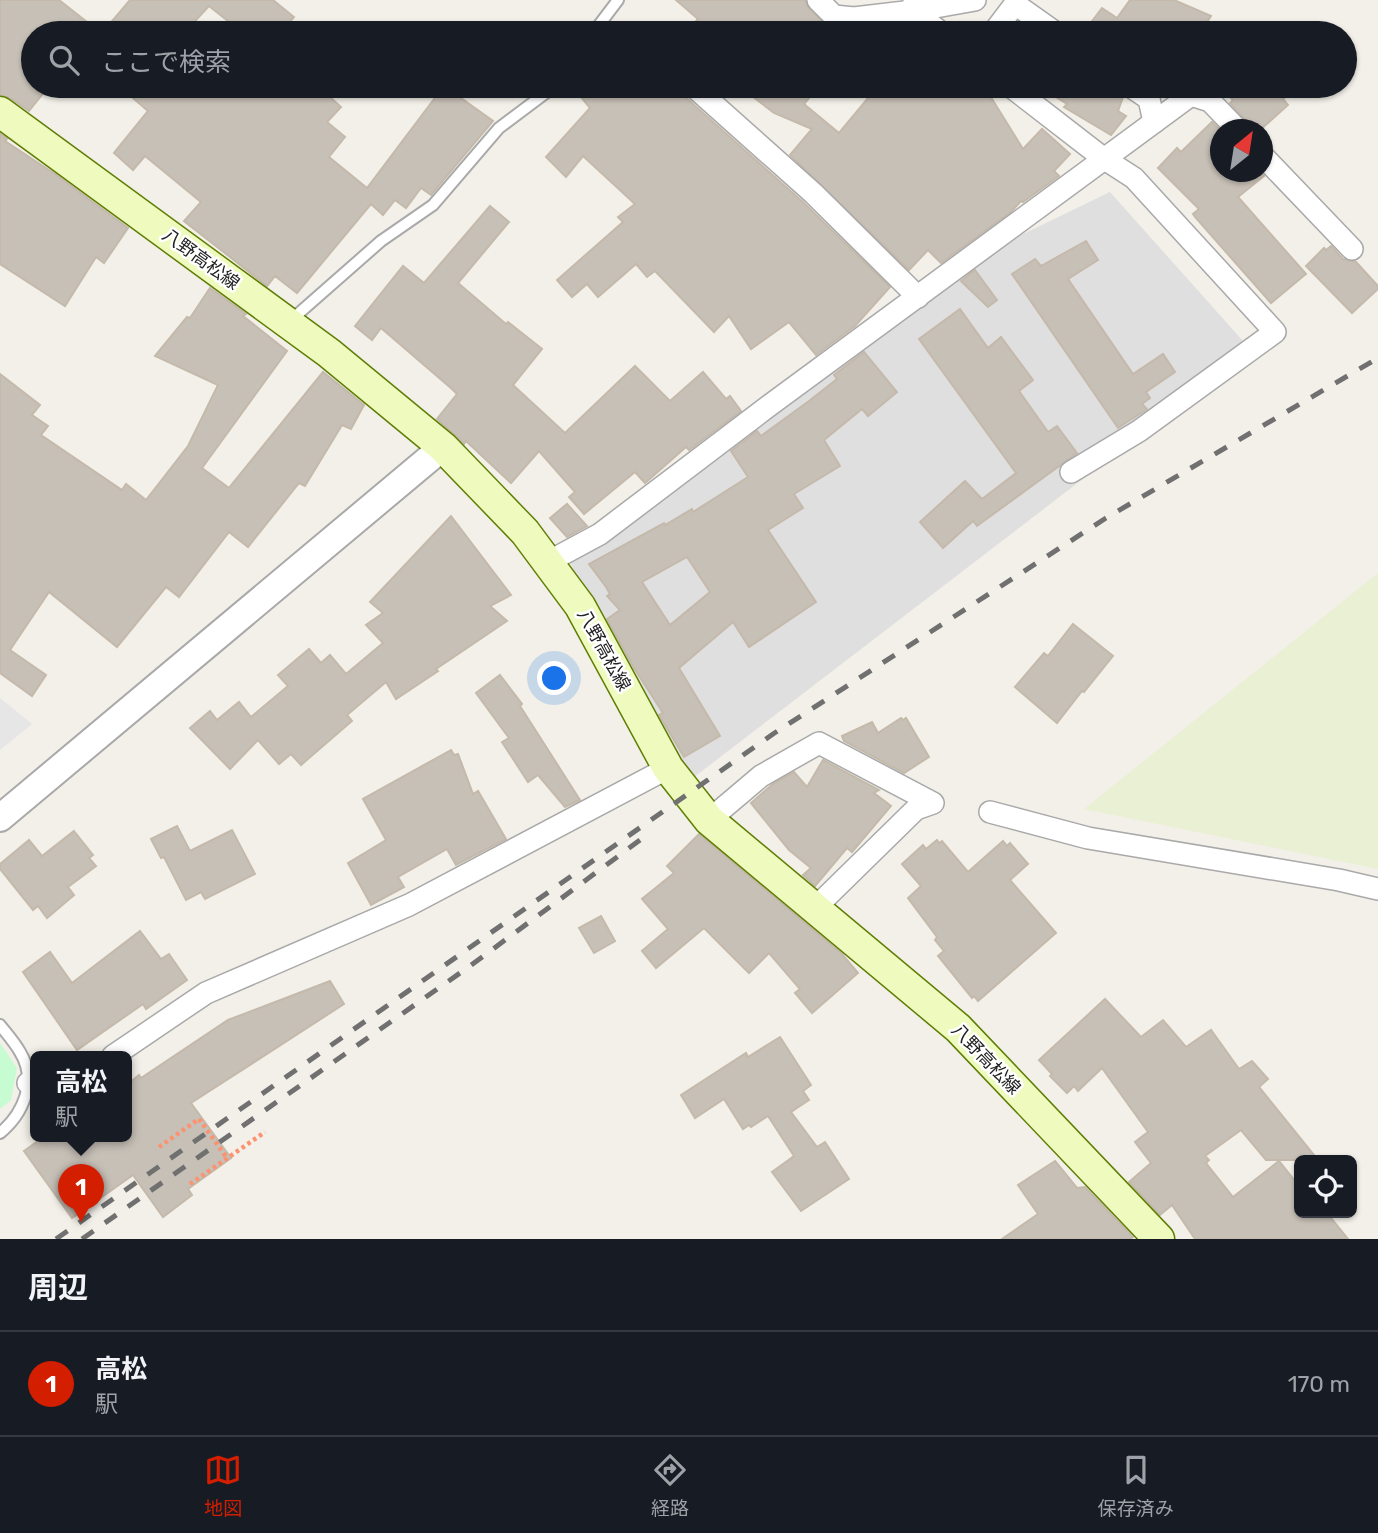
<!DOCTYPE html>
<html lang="ja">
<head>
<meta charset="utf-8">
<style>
	body { margin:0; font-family:Rubik,"Noto Sans JP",sans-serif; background:#20242c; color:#f1f3f6 }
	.controls { position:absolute; right:21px; bottom:21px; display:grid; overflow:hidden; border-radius:10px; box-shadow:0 2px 5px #0004 }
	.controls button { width:63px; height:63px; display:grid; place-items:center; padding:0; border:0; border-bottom:2px solid #363941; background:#171b24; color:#f1f3f6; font:35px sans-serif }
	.compass { position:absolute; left:1210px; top:119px; width:63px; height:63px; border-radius:50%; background:#171b24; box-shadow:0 2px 5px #0004; rotate:30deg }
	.you { position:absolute; left:555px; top:679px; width:24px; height:24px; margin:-18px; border:5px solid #fff; border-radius:50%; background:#1a73e8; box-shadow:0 0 0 10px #1a73e833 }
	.badge { display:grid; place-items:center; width:46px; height:46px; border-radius:50%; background:#d31e00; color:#fff; font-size:23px; font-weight:700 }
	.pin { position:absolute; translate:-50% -58px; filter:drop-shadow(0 2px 4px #0008) }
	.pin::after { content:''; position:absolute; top:37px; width:24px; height:21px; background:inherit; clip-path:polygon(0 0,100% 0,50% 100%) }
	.popup { position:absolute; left:30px; top:1051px; width:102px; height:91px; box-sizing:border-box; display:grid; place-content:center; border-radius:10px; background:#171b24; filter:drop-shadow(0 2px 5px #0005); font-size:23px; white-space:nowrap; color:#9ea1a6 }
	.popup b { font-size:26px; color:#f1f3f6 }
	.popup::after { content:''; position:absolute; left:50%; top:100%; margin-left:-14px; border:14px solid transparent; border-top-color:#171b24 }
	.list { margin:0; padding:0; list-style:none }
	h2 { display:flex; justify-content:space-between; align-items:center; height:91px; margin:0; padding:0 28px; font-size:30px }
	h2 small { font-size:23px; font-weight:400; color:#9ea1a6 }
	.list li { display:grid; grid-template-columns:46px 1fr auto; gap:21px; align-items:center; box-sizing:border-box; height:105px; padding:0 28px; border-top:2px solid #363941 }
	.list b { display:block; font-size:26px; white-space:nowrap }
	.list p { margin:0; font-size:23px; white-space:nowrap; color:#9ea1a6 }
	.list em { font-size:23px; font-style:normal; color:#9ea1a6 }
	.icon { flex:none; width:38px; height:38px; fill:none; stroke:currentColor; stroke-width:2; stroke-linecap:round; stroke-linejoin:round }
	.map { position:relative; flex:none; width:1378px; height:1239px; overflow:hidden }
	.search { position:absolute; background:#171b24; box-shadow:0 2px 5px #0004; left:21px; right:21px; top:21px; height:77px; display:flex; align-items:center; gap:18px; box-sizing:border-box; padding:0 24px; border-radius:38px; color:#9ea1a6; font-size:26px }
	.sheet { height:196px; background:#171b24 }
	nav { display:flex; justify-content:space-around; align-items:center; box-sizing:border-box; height:98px; border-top:2px solid #363941; background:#171b24; font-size:19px; color:#9ea1a6 }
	nav a { display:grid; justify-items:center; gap:4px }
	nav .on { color:#d31e00 }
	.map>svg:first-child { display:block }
</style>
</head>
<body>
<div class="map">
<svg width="1378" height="1239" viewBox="0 0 1378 1239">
	<rect width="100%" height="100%" fill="#f2f0e8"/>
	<polygon fill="#e0dfdf" points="1110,192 1251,350 689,781 669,760 569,561 965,262"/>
	<polygon fill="#eaf0d4" points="1378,573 1378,869 1084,809"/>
	<polygon fill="#c7fbd2" points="0,1043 17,1068 11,1100 0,1109"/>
	<polygon fill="#e6e6e6" points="0,698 32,724 0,750"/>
	<g fill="#c7c0b7" stroke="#c4b9aa" stroke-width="2" fill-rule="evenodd">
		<polygon points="0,0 59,0 101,33 33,33 33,86 49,86 29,111 10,98 0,95"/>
		<polygon points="130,0 273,0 294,17 280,33 243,33 209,6 184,33 102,33"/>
		<polygon points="676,0 805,0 809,9 830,28 822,33 686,33 698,19"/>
		<polygon points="1130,0 1174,0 1211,16 1200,33 1083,33 1102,8 1117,18"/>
		<polygon points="119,86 318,86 341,107 327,122 345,137 329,157 367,188 444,86 493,121 431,195 421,188 406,208 395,200 383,215 371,204 297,293 275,276 267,286 184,221 201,202 145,156 133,170 114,153 148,111"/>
		<polygon points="572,86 680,86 684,96 804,203 890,287 855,326 816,355 789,322 751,349 729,316 714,332 655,271 647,277 636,264 598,297 587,284 572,297 557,280 623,222 618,217 635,204 583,156 566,177 546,157 590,108"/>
		<polygon points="739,86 819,86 804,104 839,133 878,86 984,86 1023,149 1042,129 1070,154 1054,171 1059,176 1023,202 1021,201 1011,212 941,263 928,250 909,270 790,155 812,129 774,113"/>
		<polygon points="1038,86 1117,86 1123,97 1118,111 1126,116 1111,135 1064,107 1067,104"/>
		<polygon points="1243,86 1300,86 1283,99 1288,105 1260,130 1255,130 1249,124 1230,103 1233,100 1231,98"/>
		<polygon points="1212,122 1221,131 1221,172 1260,172 1264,176 1238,197 1306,274 1271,303 1195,217 1193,214 1199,209 1158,168 1177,148 1181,152"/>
		<polygon points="0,134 7,139 5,141 55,174 128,228 104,263 96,257 65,306 0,264"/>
		<polygon points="490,206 509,222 458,283 506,324 508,322 542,349 513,385 565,433 635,366 670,401 703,372 726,399 730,396 741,411 689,450 686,447 645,483 635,472 584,514 569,497 575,492 539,451 511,483 466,441 464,444 437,419 457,394 452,389 381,328 372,340 355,326 403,266 424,283"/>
		<polygon points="1086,241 1098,260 1068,279 1133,374 1163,354 1175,372 1146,392 1150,398 1142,404 1147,409 1118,428 1012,274 1035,259 1041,266"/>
		<polygon points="1331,246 1343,259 1356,262 1378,286 1378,289 1352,313 1306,266 1324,248 1326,250"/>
		<polygon points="975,270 997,300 988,307 961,281"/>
		<polygon points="210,288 246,314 243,316 287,351 202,468 229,488 323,372 364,405 351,429 342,425 305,486 299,483 248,547 229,532 179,597 166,587 117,647 49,592 10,650 46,675 32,696 0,673 0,374 40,405 32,415 48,426 41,435 122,490 126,484 146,500 188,446 218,385 155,356 187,317 190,318"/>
		<polygon points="960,309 988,348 1001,337 1033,380 1019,391 1048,432 1057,426 1077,453 977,526 973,521 943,548 920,522 965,481 982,499 1016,473 919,339"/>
		<path d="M 864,352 L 897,392 L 868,416 L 862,409 L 824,440 L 840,466 L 794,494 L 803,508 L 768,530 L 816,602 L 749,647 L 733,622 L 679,668 L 720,736 L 684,757 L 659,715 L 663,713 L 634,668 L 607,619 L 620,610 L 607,596 L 610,594 L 606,587 L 589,564 L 664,523 L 665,525 L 692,509 L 693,512 L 748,477 L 731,451 L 757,431 L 761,436 L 809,401 L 837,379 L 834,375 ZM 687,557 L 710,592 L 670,625 L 642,582 Z"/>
		<polygon points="567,504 587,526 567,537 550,518"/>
		<polygon points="451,516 511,595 490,606 507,621 436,669 438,671 396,699 386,682 347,715 352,721 301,765 291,754 279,764 258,740 230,769 190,728 210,711 217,720 239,702 251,717 288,686 278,675 309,649 321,663 330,655 346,674 383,643 366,625 383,613 370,602"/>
		<polygon points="1073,624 1113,656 1084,692 1082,691 1057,723 1015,687 1044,653 1048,656"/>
		<polygon points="500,675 522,704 520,706 580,800 565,807 538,775 528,782 502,742 509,738 476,693"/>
		<polygon points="901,718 903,720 906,718 929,757 904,773 844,741 842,736 872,722 878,733"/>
		<polygon points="451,750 454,755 458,754 473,794 478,791 506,839 456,865 447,849 398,877 404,887 371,905 348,863 386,840 363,799"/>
		<polygon points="823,760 879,790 874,793 891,806 852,852 847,848 815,886 803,875 811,868 789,850 751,803 774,783 794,772 807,787"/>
		<polygon points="177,826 190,851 232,830 255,874 205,899 201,892 186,900 164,857 161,858 151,839"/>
		<polygon points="74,831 93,855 89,858 96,866 68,887 74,895 47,918 38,906 33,910 0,869 0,864 29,840 42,856"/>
		<polygon points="699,834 841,953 858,973 812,1013 795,993 800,989 769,953 749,973 704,928 656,968 642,951 668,929 642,899 674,873 667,866"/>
		<polygon points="937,840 939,843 942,841 968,872 1003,841 1007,846 1010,843 1028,864 1010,880 1056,933 978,1001 974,996 972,998 938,956 944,951 935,940 937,937 908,898 921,886 902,864 923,845 926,849"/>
		<polygon points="601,916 615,941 594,953 579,928"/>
		<polygon points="140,931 161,959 169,954 187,980 146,1009 143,1004 77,1050 23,972 50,952 72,983"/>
		<polygon points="330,981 344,1004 191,1103 231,1158 188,1189 192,1195 163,1217 133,1175 72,1218 24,1151 45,1136 127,1136 127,1085 139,1075 141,1078 228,1020"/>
		<polygon points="1105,999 1141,1037 1163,1020 1186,1047 1211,1030 1239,1069 1252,1061 1268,1079 1259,1087 1318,1160 1266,1160 1241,1130 1205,1156 1209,1160 1206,1163 1233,1197 1279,1161 1299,1186 1299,1213 1320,1213 1323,1217 1327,1213 1348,1239 1195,1239 1172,1205 1160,1215 1129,1182 1151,1163 1135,1142 1148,1132 1102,1068 1078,1091 1074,1086 1067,1093 1050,1076 1052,1074 1039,1060"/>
		<polygon points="780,1037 811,1085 803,1091 809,1100 791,1112 817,1147 825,1142 849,1179 801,1211 772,1172 794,1156 768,1116 751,1127 749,1125 743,1129 724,1099 695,1118 681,1095 746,1053 748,1057"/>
		<polygon points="1055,1161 1077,1188 1085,1187 1133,1237 1130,1239 1002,1239 1038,1214 1018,1185"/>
	</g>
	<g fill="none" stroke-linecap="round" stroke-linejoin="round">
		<g stroke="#a9a9a9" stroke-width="14">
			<g id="service">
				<polyline points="593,33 618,0"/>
				<polyline points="290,321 381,241 433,205 499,128 555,86"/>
				<path d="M 0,1025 C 7,1034 15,1043 20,1052 C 38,1081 23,1114 0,1133"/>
			</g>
		</g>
		<g stroke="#a9a9a9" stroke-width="24">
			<g id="minor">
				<polyline points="818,0 834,16 854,18 913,11 942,33"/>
				<polyline points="914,2 913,11 975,0"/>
				<polyline points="993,33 1015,4 1056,33"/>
				<polyline points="693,86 813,193 918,297"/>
				<polyline points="1010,86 1103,158 1134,178 1275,332 1139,431 1071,472"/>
				<polyline points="1130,86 1149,99 1154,122"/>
				<polyline points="1262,155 1352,249"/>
				<polyline points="548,562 600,534 766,408 1191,95 1210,101 1238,130"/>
				<polyline points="990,812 1088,838 1339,880 1378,889"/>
				<polyline points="709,820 761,776 819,743 933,803 916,809 816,907"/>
				<polyline points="113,1056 206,993 409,905 668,768"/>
				<polyline points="28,1083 36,1084"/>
			</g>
		</g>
		<g stroke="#a9a9a9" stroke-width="30">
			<polyline id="tertiary" points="0,818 443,447"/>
		</g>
		<g stroke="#5f7e04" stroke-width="33">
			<polyline id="secondary" points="0,112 329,353 443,447 525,532 580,606 668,768 709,820 958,1028 1159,1239"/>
		</g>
		<g stroke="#fc9270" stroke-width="4.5" stroke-dasharray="3.5 3.5" stroke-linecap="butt">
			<polyline points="159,1147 199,1119"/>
			<polyline points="190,1184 265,1132"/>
		</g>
		<use href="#service" stroke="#fff" stroke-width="10"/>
		<use href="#minor" stroke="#fff" stroke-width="21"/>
		<use href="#tertiary" stroke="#fff" stroke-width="26"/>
		<use href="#secondary" stroke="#effbbe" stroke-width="30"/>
		<g stroke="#707070" stroke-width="5" stroke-dasharray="14 14" stroke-linecap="butt">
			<polyline points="56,1239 773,734 1106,518 1378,358"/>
			<polyline points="82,1239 470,966 640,840"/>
		</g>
		<polyline stroke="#fc9270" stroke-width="4.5" stroke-dasharray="3.5 3.5" stroke-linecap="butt" points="199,1119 227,1158"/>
	</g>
	<g text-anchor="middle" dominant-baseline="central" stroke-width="5" stroke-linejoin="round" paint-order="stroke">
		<g font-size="18" fill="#222" stroke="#fff">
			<text transform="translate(201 259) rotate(36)">八野高松線</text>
			<text transform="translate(604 650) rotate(61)">八野高松線</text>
			<text transform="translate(986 1059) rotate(46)">八野高松線</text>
		</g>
	</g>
</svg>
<div class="controls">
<button><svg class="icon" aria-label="locate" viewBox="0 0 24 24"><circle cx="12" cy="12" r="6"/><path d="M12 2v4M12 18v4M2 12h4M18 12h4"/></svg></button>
</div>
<svg class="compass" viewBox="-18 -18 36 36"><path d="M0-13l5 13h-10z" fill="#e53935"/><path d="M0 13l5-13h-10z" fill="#9ea1a6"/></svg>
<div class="you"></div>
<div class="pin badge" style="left:81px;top:1222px">1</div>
<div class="popup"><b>高松</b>駅</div>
<div class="search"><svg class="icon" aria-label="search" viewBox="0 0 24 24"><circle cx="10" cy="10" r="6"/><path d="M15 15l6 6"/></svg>ここで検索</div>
</div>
<section class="sheet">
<h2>周辺<small></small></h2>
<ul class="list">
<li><span class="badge">1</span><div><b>高松</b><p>駅</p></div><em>170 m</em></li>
</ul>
</section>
<nav>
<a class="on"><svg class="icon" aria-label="map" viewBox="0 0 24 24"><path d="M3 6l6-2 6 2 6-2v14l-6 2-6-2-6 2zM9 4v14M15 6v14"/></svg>地図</a>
<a><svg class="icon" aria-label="directions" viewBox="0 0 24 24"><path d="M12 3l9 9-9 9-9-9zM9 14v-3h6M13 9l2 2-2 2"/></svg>経路</a>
<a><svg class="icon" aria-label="saved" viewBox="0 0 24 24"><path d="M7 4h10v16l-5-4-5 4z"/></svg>保存済み</a>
</nav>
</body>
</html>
